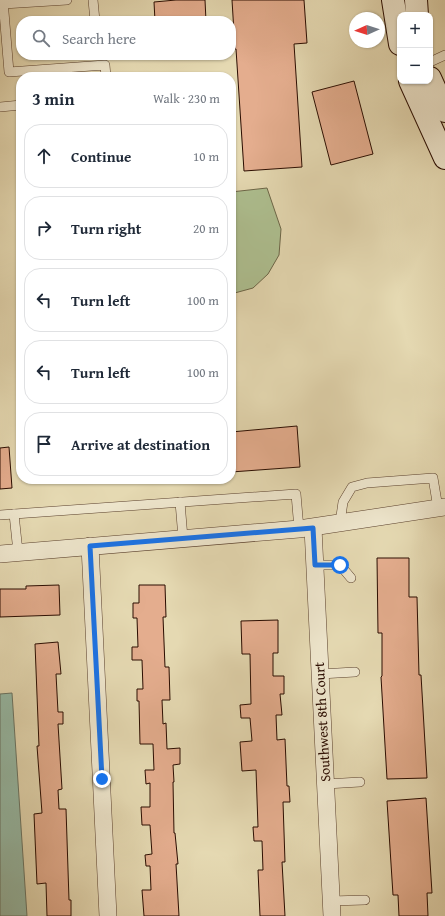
<!DOCTYPE html>
<html lang="en">
<head>
<meta charset="utf-8">
<style>
	body { margin:0; font-family:"Gentium Book Plus",serif; background:#f2f2f3; color:#1f2937 }
	.controls { position:absolute; right:12px; top:12px; display:grid; overflow:hidden; border-radius:8px; box-shadow:0 1px 3px #0004 }
	.controls button { width:36px; height:36px; display:grid; place-items:center; padding:0; border:0; border-bottom:1px solid #e0e1e3; background:#fff; color:#1f2937; font:20px sans-serif }
	.compass { position:absolute; left:349px; top:12px; width:36px; height:36px; border-radius:50%; background:#fff; box-shadow:0 1px 3px #0004; rotate:267deg }
	.stop { position:absolute; width:12px; height:12px; margin:-9px; border:3px solid #1a73e8; border-radius:50%; background:#fff }
	.stop.end { background:#1a73e8; border-color:#fff; box-shadow:0 1px 4px #0008 }
	.list { margin:0; padding:0; list-style:none }
	h2 { display:flex; justify-content:space-between; align-items:center; height:52px; margin:0; padding:0 16px; font-size:17px }
	h2 small { font-size:13px; font-weight:400; color:#747a83 }
	.list li { display:grid; grid-template-columns:26px 1fr auto; gap:12px; align-items:center; box-sizing:border-box; height:64px; margin:0 8px 8px; padding:0 8px; border:1px solid #e0e1e3; border-radius:16px }
	.list b { display:block; font-size:15px; white-space:nowrap }
	.list em { font-size:13px; font-style:normal; color:#747a83 }
	.icon { flex:none; width:22px; height:22px; fill:none; stroke:currentColor; stroke-width:2; stroke-linecap:round; stroke-linejoin:round }
	.map { position:relative; flex:none; width:445px; height:916px; overflow:hidden }
	.search { position:absolute; background:#fff; box-shadow:0 1px 3px #0004; left:16px; top:16px; width:220px; height:44px; display:flex; align-items:center; gap:10px; box-sizing:border-box; padding:0 14px; border-radius:16px; color:#747a83; font-size:15px }
	.panel { position:absolute; background:#fff; box-shadow:0 1px 3px #0004; left:16px; top:72px; width:220px; height:412px; border-radius:16px }
	.map>svg:first-child { display:block }
</style>
</head>
<body>
<div class="map">
<svg width="445" height="916" viewBox="0 0 445 916">
	<rect width="100%" height="100%" fill="#e5d9b2"/>
	<filter id="stains"><feTurbulence type="fractalNoise" baseFrequency=".005" numOctaves="4"/><feColorMatrix values="0 0 0 0 .2 0 0 0 0 .09 0 0 0 0 .02 0 0 0 .5 -.17"/></filter>
	<radialGradient id="worn" r=".72"><stop offset=".6" stop-color="#630" stop-opacity="0"/><stop offset="1" stop-color="#630" stop-opacity=".3"/></radialGradient>
	<polygon fill="#aec091" stroke="#6c6648" points="267,188 281,229 279,255 268,274 253,288 231,294 231,192"/>
	<polygon fill="#97bba7" stroke="#6b7564" points="12,693 27,916 0,916 0,694"/>
	<g fill="#e4ad8e" stroke="#2a0c00">
		<polygon points="176,0 205,0 206,21 155,21 154,2"/>
		<polygon points="232,0 304,0 307,43 294,44 302,167 244,171 236,49 235,49"/>
		<polygon points="354,81 373,154 331,165 312,92"/>
		<polygon points="297,426 300,467 231,472 231,432"/>
		<polygon points="9,447 12,488 0,489 0,448"/>
		<polygon points="377,558 409,558 409,597 417,597 419,675 421,675 427,778 387,779 381,677 382,676 382,633 378,633"/>
		<polygon points="59,585 60,615 0,617 0,589 26,589 26,586"/>
		<polygon points="139,585 165,585 166,617 163,617 165,667 169,667 170,700 162,700 163,724 166,723 167,749 180,748 180,764 173,765 174,782 173,782 174,833 175,833 178,864 176,864 179,916 144,916 142,890 151,890 150,866 146,866 145,855 152,854 150,825 142,825 141,807 150,807 150,783 146,784 145,770 154,770 153,744 140,744 139,701 137,701 137,689 143,689 142,660 132,660 132,647 138,647 137,618 133,618 133,603 139,603"/>
		<polygon points="278,620 278,653 273,653 273,676 284,676 284,694 280,694 282,715 276,715 277,740 285,739 287,786 289,786 290,802 283,802 285,862 282,862 285,916 260,916 258,870 263,870 262,841 254,841 253,827 258,827 256,770 242,771 240,742 252,741 250,718 241,718 240,705 251,704 250,654 242,654 241,621"/>
		<polygon points="58,642 61,674 56,674 58,712 63,712 63,724 58,724 62,789 58,790 59,809 66,809 69,900 71,900 71,916 47,916 46,883 37,884 34,814 42,813 37,746 39,746 35,644"/>
		<polygon points="426,798 432,893 427,893 428,916 399,916 398,895 393,895 387,801"/>
	</g>
	<g fill="none" stroke-linecap="round" stroke-linejoin="round">
		<g stroke="#593f2c" stroke-width="10">
			<g id="lane">
				<polyline points="3,0 9,72 105,65 106,77"/>
				<polyline points="93,0 95,21"/>
				<polyline points="3,4 67,0"/>
				<polyline points="430,62 445,55"/>
				<polyline points="0,107 21,105"/>
				<polyline points="180,502 183,538"/>
				<polyline points="14,514 18,552"/>
				<polyline points="0,515 296,494 299,529"/>
				<polyline points="340,523 343,502 352,487 367,483 433,478 438,508"/>
				<polyline points="315,565 340,565 351,578"/>
				<polyline points="320,674 355,672"/>
				<polyline points="326,784 360,782"/>
				<polyline points="331,901 365,900"/>
			</g>
		</g>
		<g stroke="#593f2c" stroke-width="18">
			<g id="street">
				<polyline points="313,528 332,916"/>
				<polyline points="90,546 108,916"/>
				<polyline points="0,554 299,529 445,507"/>
			</g>
		</g>
		<g stroke="#2a0c00" stroke-width="24">
			<g id="secondary">
				<polyline points="393,0 400,44"/>
				<polyline points="416,0 417,15"/>
				<polyline points="430,78 445,111"/>
				<polyline points="410,81 445,158"/>
			</g>
		</g>
		<use href="#lane" stroke="#eee6cd" stroke-width="9"/>
		<use href="#street" stroke="#eee6cd" stroke-width="17"/>
		<use href="#secondary" stroke="#eee6cd" stroke-width="22"/>
	</g>
	<g fill="none" stroke-linecap="round" stroke-linejoin="round">
		<polyline stroke="#1a73e8" stroke-width="5" points="102,779 90,546 313,528 315,565 340,565"/>
	</g>
	<g text-anchor="middle" dominant-baseline="central" stroke-width="3" stroke-linejoin="round" paint-order="stroke">
		<g font-size="14" fill="#2a0c00" stroke="#eee6cd">
			<text transform="translate(322 722) rotate(-93)">Southwest 8th Court</text>
		</g>
	</g>
	<rect width="100%" height="100%" filter="url(#stains)"/>
	<rect width="100%" height="100%" fill="url(#worn)"/>
</svg>
<div class="controls">
<button>+</button>
<button>−</button>
</div>
<svg class="compass" viewBox="-18 -18 36 36"><path d="M0-13l5 13h-10z" fill="#e53935"/><path d="M0 13l5-13h-10z" fill="#747a83"/></svg>
<div class="stop" style="left:340px;top:565px"></div>
<div class="stop end" style="left:102px;top:779px"></div>
<div class="search"><svg class="icon" aria-label="search" viewBox="0 0 24 24"><circle cx="10" cy="10" r="6"/><path d="M15 15l6 6"/></svg>Search here</div>
<section class="panel">
<h2>3 min<small>Walk · 230 m</small></h2>
<ul class="list">
<li><svg class="icon" aria-label="ahead" viewBox="0 0 24 24"><path d="M12 20V5M6 11l6-6 6 6"/></svg><div><b>Continue</b></div><em>10 m</em></li>
<li><svg class="icon" aria-label="right" viewBox="0 0 24 24"><path d="M7 20v-9h11M14 6l5 5-5 5"/></svg><div><b>Turn right</b></div><em>20 m</em></li>
<li><svg class="icon" aria-label="left" viewBox="0 0 24 24"><path d="M17 20v-9H6M10 6l-5 5 5 5"/></svg><div><b>Turn left</b></div><em>100 m</em></li>
<li><svg class="icon" aria-label="left" viewBox="0 0 24 24"><path d="M17 20v-9H6M10 6l-5 5 5 5"/></svg><div><b>Turn left</b></div><em>100 m</em></li>
<li><svg class="icon" aria-label="arrive" viewBox="0 0 24 24"><path d="M6 21V4h12l-3 4 3 4H6"/></svg><div><b>Arrive at destination</b></div></li>
</ul>
</section>
</div>
</body>
</html>
